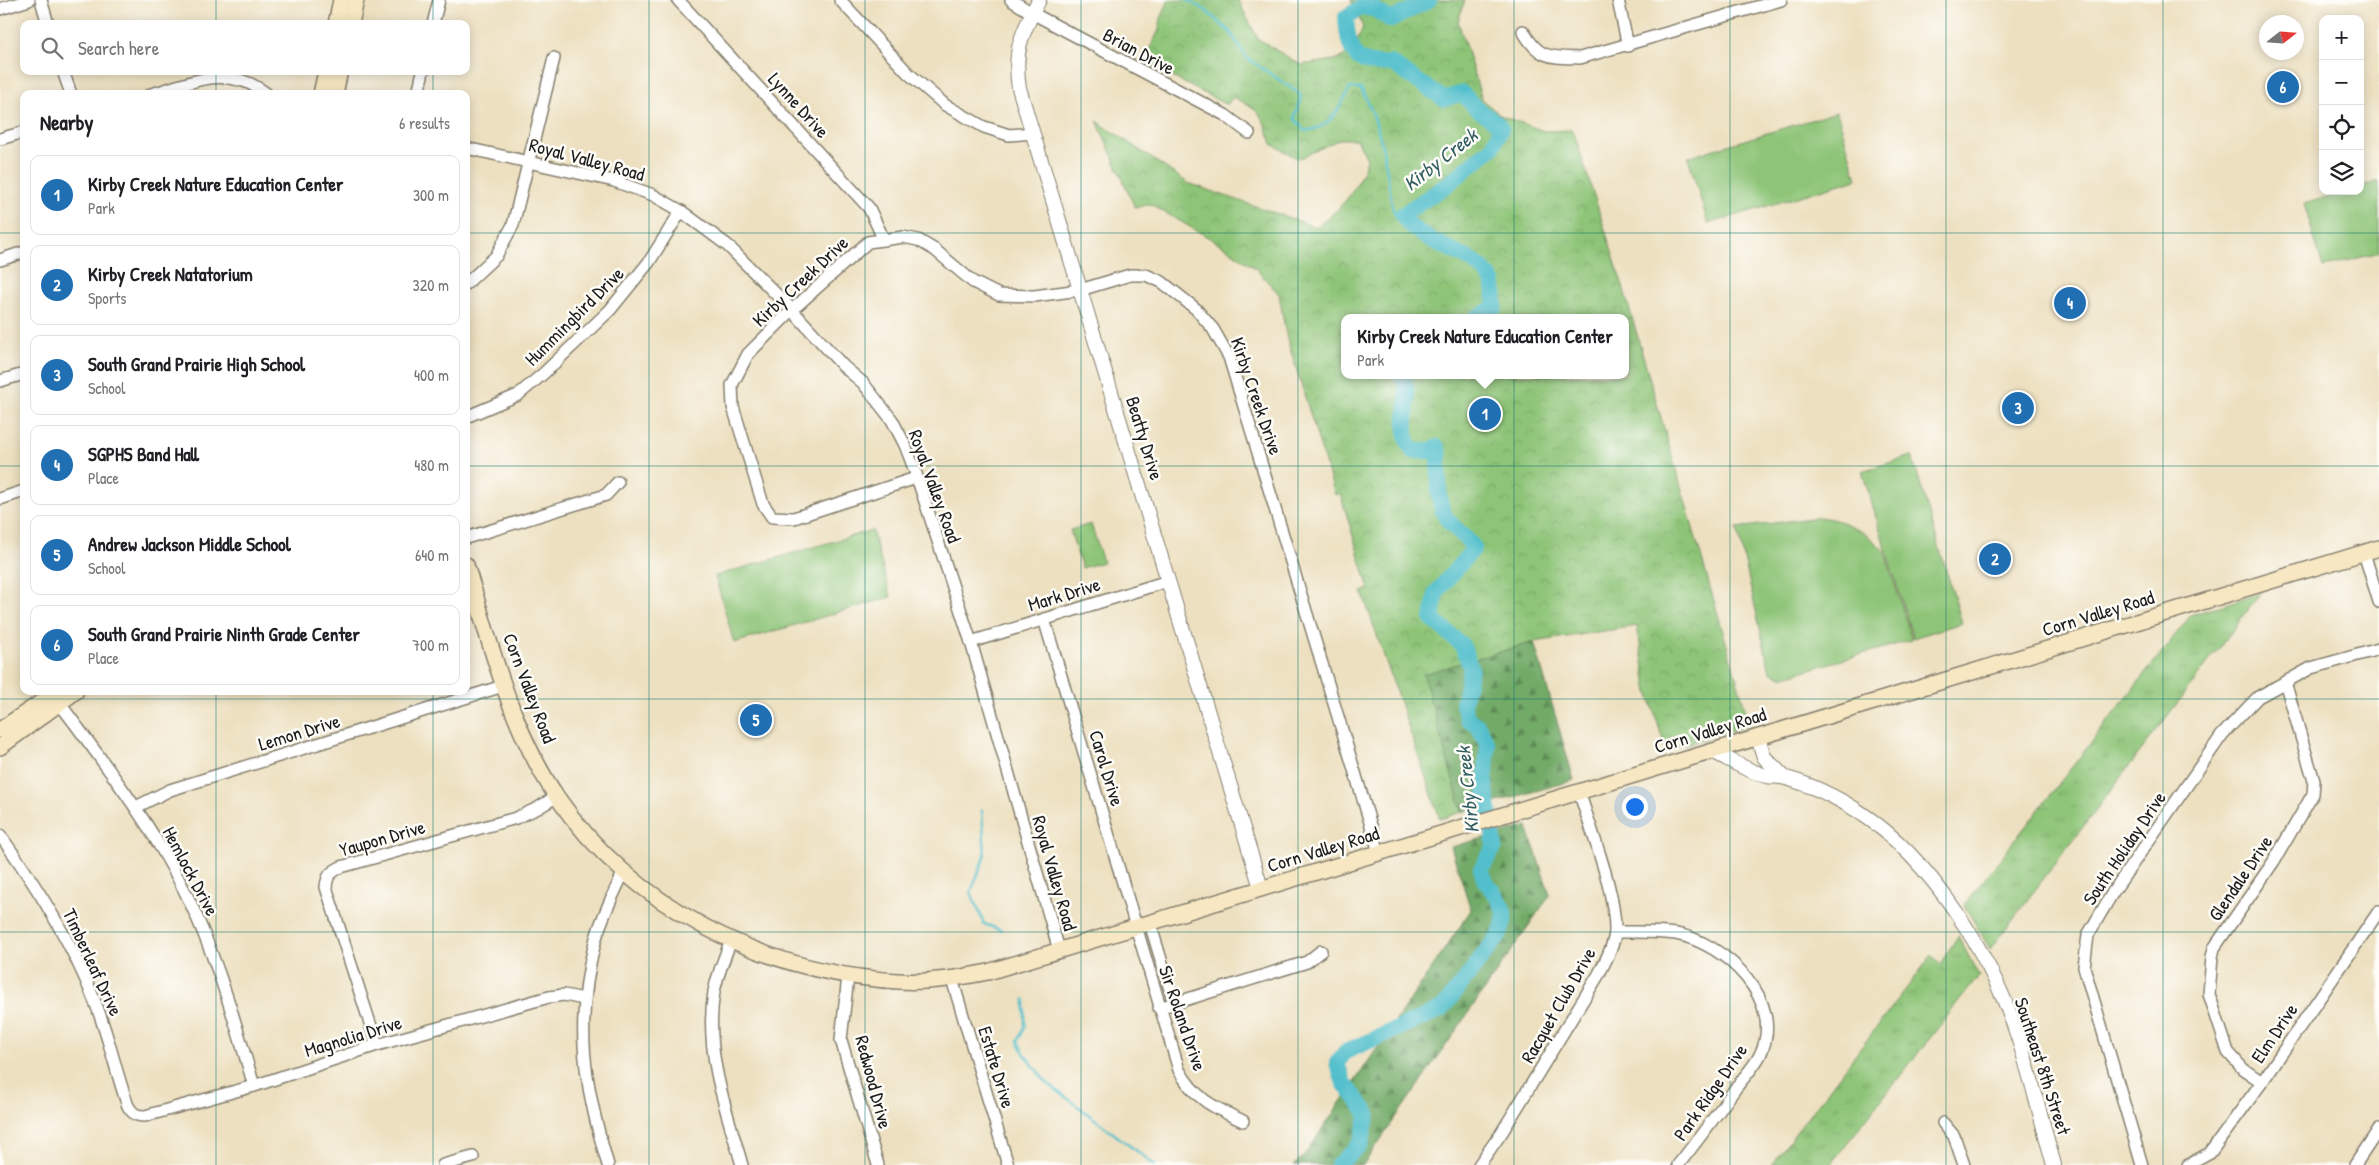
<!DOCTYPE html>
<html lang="en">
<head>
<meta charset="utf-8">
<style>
	body { margin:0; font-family:"Patrick Hand",sans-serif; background:#f6f6f6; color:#202124 }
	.controls { position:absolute; right:15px; top:15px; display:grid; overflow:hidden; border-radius:10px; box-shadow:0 2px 12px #0003 }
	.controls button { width:45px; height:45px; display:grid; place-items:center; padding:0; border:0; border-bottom:1px solid #e0e0e0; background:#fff; color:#202124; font:25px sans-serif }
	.compass { position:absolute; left:2259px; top:15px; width:45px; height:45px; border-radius:50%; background:#fff; box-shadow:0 2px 12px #0003; rotate:73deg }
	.you { position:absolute; left:1634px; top:806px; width:18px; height:18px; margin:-12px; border:4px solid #fff; border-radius:50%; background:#1a73e8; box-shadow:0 0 0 8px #1a73e833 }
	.badge { display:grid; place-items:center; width:32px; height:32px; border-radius:50%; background:#1f6fb2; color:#fff; font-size:16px; font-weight:700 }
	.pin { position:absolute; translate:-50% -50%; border:2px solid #fff; box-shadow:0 1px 5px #0006 }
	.popup { position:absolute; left:1341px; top:314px; width:288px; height:65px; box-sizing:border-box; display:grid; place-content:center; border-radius:10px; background:#fff; filter:drop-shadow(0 1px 4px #0005); font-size:16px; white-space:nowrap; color:#757577 }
	.popup b { font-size:19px; color:#202124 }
	.popup::after { content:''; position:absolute; left:50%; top:100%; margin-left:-10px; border:10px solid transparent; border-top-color:#fff }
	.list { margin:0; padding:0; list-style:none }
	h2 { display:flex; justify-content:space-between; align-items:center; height:65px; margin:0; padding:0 20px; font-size:21px }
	h2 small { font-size:16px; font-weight:400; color:#757577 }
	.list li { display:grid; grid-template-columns:32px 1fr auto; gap:15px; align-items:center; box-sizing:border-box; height:80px; margin:0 10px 10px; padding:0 10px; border:1px solid #e0e0e0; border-radius:10px }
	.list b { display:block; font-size:19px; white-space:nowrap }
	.list p { margin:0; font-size:16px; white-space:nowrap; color:#757577 }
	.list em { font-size:16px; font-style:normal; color:#757577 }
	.icon { flex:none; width:28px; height:28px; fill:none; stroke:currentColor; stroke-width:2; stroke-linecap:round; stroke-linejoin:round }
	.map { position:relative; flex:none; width:2379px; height:1165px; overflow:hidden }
	.search { position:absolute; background:#fff; box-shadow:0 2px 12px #0003; left:20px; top:20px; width:450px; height:55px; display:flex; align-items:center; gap:12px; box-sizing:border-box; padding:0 18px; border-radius:10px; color:#757577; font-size:19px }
	.panel { position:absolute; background:#fff; box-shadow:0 2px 12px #0003; left:20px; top:90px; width:450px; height:605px; border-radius:10px }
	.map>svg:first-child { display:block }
</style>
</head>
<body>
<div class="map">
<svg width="2379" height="1165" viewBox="0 0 2379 1165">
	<defs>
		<pattern id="grass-tufts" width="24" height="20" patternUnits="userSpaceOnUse" patternTransform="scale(1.25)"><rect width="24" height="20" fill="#8dc477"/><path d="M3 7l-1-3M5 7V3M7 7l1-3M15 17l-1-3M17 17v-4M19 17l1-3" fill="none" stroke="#79a866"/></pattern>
		<pattern id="forest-firs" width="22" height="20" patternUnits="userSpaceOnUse" patternTransform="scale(1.25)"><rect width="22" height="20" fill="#72aa68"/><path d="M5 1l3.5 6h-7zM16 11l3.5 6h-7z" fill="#5d8a55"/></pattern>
		<pattern id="park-crowns" width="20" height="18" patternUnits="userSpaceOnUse" patternTransform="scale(1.25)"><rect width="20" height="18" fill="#8dc477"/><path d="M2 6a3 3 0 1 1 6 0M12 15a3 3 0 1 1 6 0" fill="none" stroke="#79a866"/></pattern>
	</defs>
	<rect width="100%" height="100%" fill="#fdfcf7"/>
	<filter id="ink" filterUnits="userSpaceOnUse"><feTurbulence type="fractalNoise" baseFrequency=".02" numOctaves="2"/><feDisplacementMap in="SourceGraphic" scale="10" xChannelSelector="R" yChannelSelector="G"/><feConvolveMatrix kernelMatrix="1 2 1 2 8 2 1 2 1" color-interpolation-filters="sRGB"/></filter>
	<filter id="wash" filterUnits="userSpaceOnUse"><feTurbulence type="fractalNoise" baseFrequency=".0096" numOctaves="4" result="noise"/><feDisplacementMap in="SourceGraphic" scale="20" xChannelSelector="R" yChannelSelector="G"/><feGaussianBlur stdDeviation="1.12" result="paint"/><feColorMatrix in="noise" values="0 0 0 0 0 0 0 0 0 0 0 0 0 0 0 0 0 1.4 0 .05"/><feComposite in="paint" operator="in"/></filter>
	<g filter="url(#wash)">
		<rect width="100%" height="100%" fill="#ede0c0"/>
		<g fill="url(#grass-tufts)" stroke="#54704a">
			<polygon points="2261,593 2000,936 1990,949 1964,905 2191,615"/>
			<polygon points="1958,936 1979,976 1830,1165 1771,1165 1932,955 1940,964"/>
		</g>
		<g fill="url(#forest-firs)" stroke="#476342">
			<polygon points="1534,642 1574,780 1462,812 1422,674"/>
			<polygon points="1527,826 1550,895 1363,1165 1294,1165 1304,1156 1471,910 1451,847"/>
		</g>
		<path fill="url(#park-crowns)" stroke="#54704a" fill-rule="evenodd" d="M 1169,0 L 1238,0 L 1258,39 L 1301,65 L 1340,59 L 1354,48 L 1363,27 L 1351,0 L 1465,0 L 1458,21 L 1482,100 L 1502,116 L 1544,131 L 1573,130 L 1622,283 L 1750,725 L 1666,750 L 1648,692 L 1637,626 L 1534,642 L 1423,674 L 1462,812 L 1440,819 L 1362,592 L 1369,589 L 1340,493 L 1335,495 L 1286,335 L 1279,294 L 1255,268 L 1225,247 L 1150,204 L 1135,208 L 1097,121 L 1188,183 L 1316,227 C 1342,209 1358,189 1367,159 L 1357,139 L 1340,139 L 1298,159 L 1272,144 C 1262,114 1262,112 1233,97 L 1227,105 L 1143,62 L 1159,30 L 1161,18 ZM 1345,318 L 1625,318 L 1625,375 L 1345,375 Z"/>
		<g fill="#8dc477" stroke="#54704a">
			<polygon points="1837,112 1857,179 1708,224 1688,157"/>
			<polygon points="2379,181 2379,252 2323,268 2304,204 2346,191 2360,191 2360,187"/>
			<polygon points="1912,456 1962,623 1913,638 1862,471"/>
			<path d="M 1819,517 C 1846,520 1867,532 1885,552 L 1912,640 L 1782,677 L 1770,672 L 1737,528 Z"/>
			<polygon points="1091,524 1103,562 1082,568 1070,530"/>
			<polygon points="872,530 891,597 734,643 715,576"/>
		</g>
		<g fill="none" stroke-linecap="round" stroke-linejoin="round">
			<g stroke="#52bfcc" stroke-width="2.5">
				<path d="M 1187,0 L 1205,10 L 1230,32 L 1247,58 L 1297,92 L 1302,98 L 1294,118 L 1305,131 C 1332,128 1338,110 1350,88 L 1361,89 C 1382,124 1387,171 1393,211 L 1402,215"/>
				<polyline points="982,810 985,856 971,892 984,924 1001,930"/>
				<polyline points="1025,999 1025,1027 1018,1041 1025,1055 1046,1082 1155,1165"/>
			</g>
			<g stroke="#52bfcc" stroke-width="16">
				<path d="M 1429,0 L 1391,20 L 1374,9 L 1362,7 L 1346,17 C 1348,50 1353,68 1391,63 L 1444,99 L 1462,93 L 1476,108 L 1497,123 L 1501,129 L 1492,148 L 1448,184 L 1402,215 C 1422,247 1471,248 1492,280 C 1496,286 1494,299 1495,307 L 1476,318"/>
				<path d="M 1338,1165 L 1361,1144 L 1368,1114 L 1344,1083 L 1337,1063 L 1345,1052 L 1442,1009 L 1499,935 C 1516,902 1488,897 1481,869 L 1495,846 L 1485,785 L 1488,745 L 1478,726 L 1467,718 L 1463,704 L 1471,668 L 1462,645 L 1432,619 L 1436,593 L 1474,548 C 1467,537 1455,530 1447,519 C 1435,502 1440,474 1439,453 L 1437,447 L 1429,451 L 1413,451 C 1396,428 1416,398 1401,375"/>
			</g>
		</g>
	</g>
	<g filter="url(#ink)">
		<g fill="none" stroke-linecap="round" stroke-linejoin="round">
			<g stroke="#847e6e" stroke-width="14">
				<g id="minor">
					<polyline points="41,0 48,24"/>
					<polyline points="678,0 869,208 884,240"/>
					<polyline points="840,0 908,73 945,105 984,127 1009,135 1033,133"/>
					<polyline points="1011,0 1032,13 1225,115 1249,133"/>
					<polyline points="1618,0 1628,46"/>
					<polyline points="0,9 29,0"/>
					<polyline points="433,24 439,0"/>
					<path d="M 1523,31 C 1539,59 1549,57 1580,58 L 1781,0"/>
					<polyline points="63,71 71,94"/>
					<path d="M 151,94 C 193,82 228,64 267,94"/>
					<polyline points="418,94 423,71"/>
					<polyline points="0,139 24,132"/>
					<polyline points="466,148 614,181 653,195 681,211 727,245 792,310 843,366 863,383 892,420 905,445 915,471 971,642 1059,950"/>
					<polyline points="0,260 24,252"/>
					<polyline points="466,284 496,256 513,225 554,58"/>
					<polyline points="0,381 24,374"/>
					<polyline points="466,417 518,395 544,373 610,310 649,262 681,211"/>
					<polyline points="916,478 794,518 772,517 763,504 733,407 732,385 748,354 792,310 868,242 903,237 918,240 935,250 973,282 999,295 1034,296 1080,290 1130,275 1146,275 1162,282 1196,309 1213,329 1229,357 1379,852"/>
					<polyline points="0,499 24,491"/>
					<polyline points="466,538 606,495 618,482"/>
					<polyline points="2364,553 2379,602"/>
					<path d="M 1044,619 L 1179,1070 C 1195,1099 1213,1107 1243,1121"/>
					<polyline points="971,642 1168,581"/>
					<path d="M 55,697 C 106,766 160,834 195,913 C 220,969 237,1028 254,1086"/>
					<polyline points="136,807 170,790 503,686"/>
					<path d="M 0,835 C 37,886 70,939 93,997 C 108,1032 115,1070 128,1106 C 133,1114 136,1116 145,1116 L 254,1086 L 377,1045 L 549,997 L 564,995 L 584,999"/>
					<polyline points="1150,923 1174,1003"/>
					<path d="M 1615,932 C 1634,932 1656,931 1676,934 C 1725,943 1787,1001 1760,1055 C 1754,1067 1743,1078 1735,1089 C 1717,1114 1698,1140 1678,1165"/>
					<path d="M 731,940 C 725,957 717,975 714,992 C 704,1051 726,1109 742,1165"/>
					<polyline points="848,976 841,1040 878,1165"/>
					<polyline points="952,979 1008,1165"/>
					<polyline points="1159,1008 1307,962 1321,951"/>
					<path d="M 377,1045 L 326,887 C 327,875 331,872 341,867 L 516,818 L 538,808 L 557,796"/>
					<polyline points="2262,1082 2243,1069 2228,1052 2209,994 2212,957 2214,948 2274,861 2313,794 2314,781 2285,682"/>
					<polyline points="1943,1123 1954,1136 1964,1165"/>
					<polyline points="443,1165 473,1157"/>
					<path d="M 608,1165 C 584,1085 574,1025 595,942 C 601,918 614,894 624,871"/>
					<path d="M 1479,1165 L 1502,1132 L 1599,974 C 1605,961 1614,947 1615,932 C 1616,892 1591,831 1579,791"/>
					<polyline points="2142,1165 2084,967 2088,935 2113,892 2222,735 2258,697 2311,668 2379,649"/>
					<polyline points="2188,1165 2210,1153 2262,1082 2379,911"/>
					<polyline points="2355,1165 2379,1129"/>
				</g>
			</g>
			<g stroke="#847e6e" stroke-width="16">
				<g id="tertiary">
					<path d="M 1039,0 C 1022,33 1013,50 1019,88 L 1261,888"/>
					<polyline points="1758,737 1764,757 1784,777"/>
					<path d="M 1712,751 C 1729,759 1748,772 1767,776 C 1773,777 1779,776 1786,778 C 1812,785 1838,798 1861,813 C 1932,860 1992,957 2018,1037 C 2032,1079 2042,1123 2054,1165"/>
				</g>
			</g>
			<g stroke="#847e6e" stroke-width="18">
				<g id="secondary">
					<polyline points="336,24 341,0"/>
					<polyline points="351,24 356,0"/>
					<polyline points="321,94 326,71"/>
					<polyline points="335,94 340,71"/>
					<path d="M 466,565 C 491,644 510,728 557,797 C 633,908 765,973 898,981 C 928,983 958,978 988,972 L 2379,548"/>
					<polyline points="0,730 58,691"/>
					<polyline points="0,747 76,691"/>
				</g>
			</g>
			<use href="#minor" stroke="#fff" stroke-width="11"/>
			<use href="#tertiary" stroke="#fff" stroke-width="14"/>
			<use href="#secondary" stroke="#f7e8c3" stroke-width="15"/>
		</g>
	</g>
	<path fill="none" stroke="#0f766e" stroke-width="1" stroke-opacity="0.55" d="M 216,0 L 216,24M 433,0 L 433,24M 649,0 L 649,1165M 865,0 L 865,1165M 1081,0 L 1081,1165M 1298,0 L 1298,1165M 1514,0 L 1514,1165M 1730,0 L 1730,1165M 1946,0 L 1946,1165M 2163,0 L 2163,1165M 216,71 L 216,94M 433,71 L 433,94M 0,233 L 24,233M 466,233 L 2379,233M 0,466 L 24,466M 466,466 L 2379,466M 216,691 L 216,1165M 433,691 L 433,1165M 0,699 L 2379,699M 0,932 L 2379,932"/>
	<g text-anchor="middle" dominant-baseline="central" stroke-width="5" stroke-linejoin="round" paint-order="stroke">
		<g font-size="19" fill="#1c1c1c" stroke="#fdfcf7">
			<text transform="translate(1139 51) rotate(28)">Brian Drive</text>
			<text transform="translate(799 105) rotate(48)">Lynne Drive</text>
			<text transform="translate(587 159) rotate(15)">Royal Valley Road</text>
			<text transform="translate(800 281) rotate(-43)">Kirby Creek Drive</text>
			<text transform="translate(574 316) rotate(-45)">Hummingbird Drive</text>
			<text transform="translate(1257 396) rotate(71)">Kirby Creek Drive</text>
			<text transform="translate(1145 438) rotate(73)">Beatty Drive</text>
			<text transform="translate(935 486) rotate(70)">Royal Valley Road</text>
			<text transform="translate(1064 594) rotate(-17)">Mark Drive</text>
			<text transform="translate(2098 613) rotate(-17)">Corn Valley Road</text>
			<text transform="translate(530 688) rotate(69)">Corn Valley Road</text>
			<text transform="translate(1710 730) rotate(-17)">Corn Valley Road</text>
			<text transform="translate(299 732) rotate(-17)">Lemon Drive</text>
			<text transform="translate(1107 768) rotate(73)">Carol Drive</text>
			<text transform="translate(382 838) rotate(-16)">Yaupon Drive</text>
			<text transform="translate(2124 848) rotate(-56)">South Holiday Drive</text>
			<text transform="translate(1323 849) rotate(-17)">Corn Valley Road</text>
			<text transform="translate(191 871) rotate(62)">Hemlock Drive</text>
			<text transform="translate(1055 873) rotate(74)">Royal Valley Road</text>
			<text transform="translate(2240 878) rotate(-56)">Glendale Drive</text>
			<text transform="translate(93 962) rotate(65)">Timberleaf Drive</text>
			<text transform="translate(1558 1005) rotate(-60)">Racquet Club Drive</text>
			<text transform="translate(1183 1018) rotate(71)">Sir Roland Drive</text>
			<text transform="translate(2274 1033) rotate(-56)">Elm Drive</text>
			<text transform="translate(353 1036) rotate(-17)">Magnolia Drive</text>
			<text transform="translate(2043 1066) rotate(72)">Southeast 8th Street</text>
			<text transform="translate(997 1067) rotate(73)">Estate Drive</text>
			<text transform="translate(874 1082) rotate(75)">Redwood Drive</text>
			<text transform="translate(1710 1092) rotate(-55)">Park Ridge Drive</text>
		</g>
		<g font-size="20" font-style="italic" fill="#325d62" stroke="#fdfcf7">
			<text transform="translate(1440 159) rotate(-38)">Kirby Creek</text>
			<text transform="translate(1467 790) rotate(-96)">Kirby Creek</text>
		</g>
	</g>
</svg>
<div class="controls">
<button>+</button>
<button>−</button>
<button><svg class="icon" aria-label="locate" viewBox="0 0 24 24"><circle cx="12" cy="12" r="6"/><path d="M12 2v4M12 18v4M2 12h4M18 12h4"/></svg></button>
<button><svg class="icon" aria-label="layers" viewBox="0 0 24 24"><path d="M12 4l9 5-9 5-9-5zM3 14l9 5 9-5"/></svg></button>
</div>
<svg class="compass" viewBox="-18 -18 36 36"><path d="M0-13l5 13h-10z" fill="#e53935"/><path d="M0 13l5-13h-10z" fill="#757577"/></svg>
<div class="you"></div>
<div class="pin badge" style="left:1485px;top:414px">1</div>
<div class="popup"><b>Kirby Creek Nature Education Center</b>Park</div>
<div class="pin badge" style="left:1995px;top:559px">2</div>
<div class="pin badge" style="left:2018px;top:408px">3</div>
<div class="pin badge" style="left:2070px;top:303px">4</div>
<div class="pin badge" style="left:756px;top:720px">5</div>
<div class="pin badge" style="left:2283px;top:87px">6</div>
<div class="search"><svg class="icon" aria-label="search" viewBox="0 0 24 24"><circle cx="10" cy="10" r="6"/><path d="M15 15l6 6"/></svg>Search here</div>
<section class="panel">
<h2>Nearby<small>6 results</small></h2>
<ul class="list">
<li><span class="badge">1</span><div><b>Kirby Creek Nature Education Center</b><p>Park</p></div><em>300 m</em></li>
<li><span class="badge">2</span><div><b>Kirby Creek Natatorium</b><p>Sports</p></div><em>320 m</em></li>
<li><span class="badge">3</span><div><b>South Grand Prairie High School</b><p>School</p></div><em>400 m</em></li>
<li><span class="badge">4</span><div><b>SGPHS Band Hall</b><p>Place</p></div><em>480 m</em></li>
<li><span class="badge">5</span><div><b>Andrew Jackson Middle School</b><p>School</p></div><em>640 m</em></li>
<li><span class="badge">6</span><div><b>South Grand Prairie Ninth Grade Center</b><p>Place</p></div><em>700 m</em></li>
</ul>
</section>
</div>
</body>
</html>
